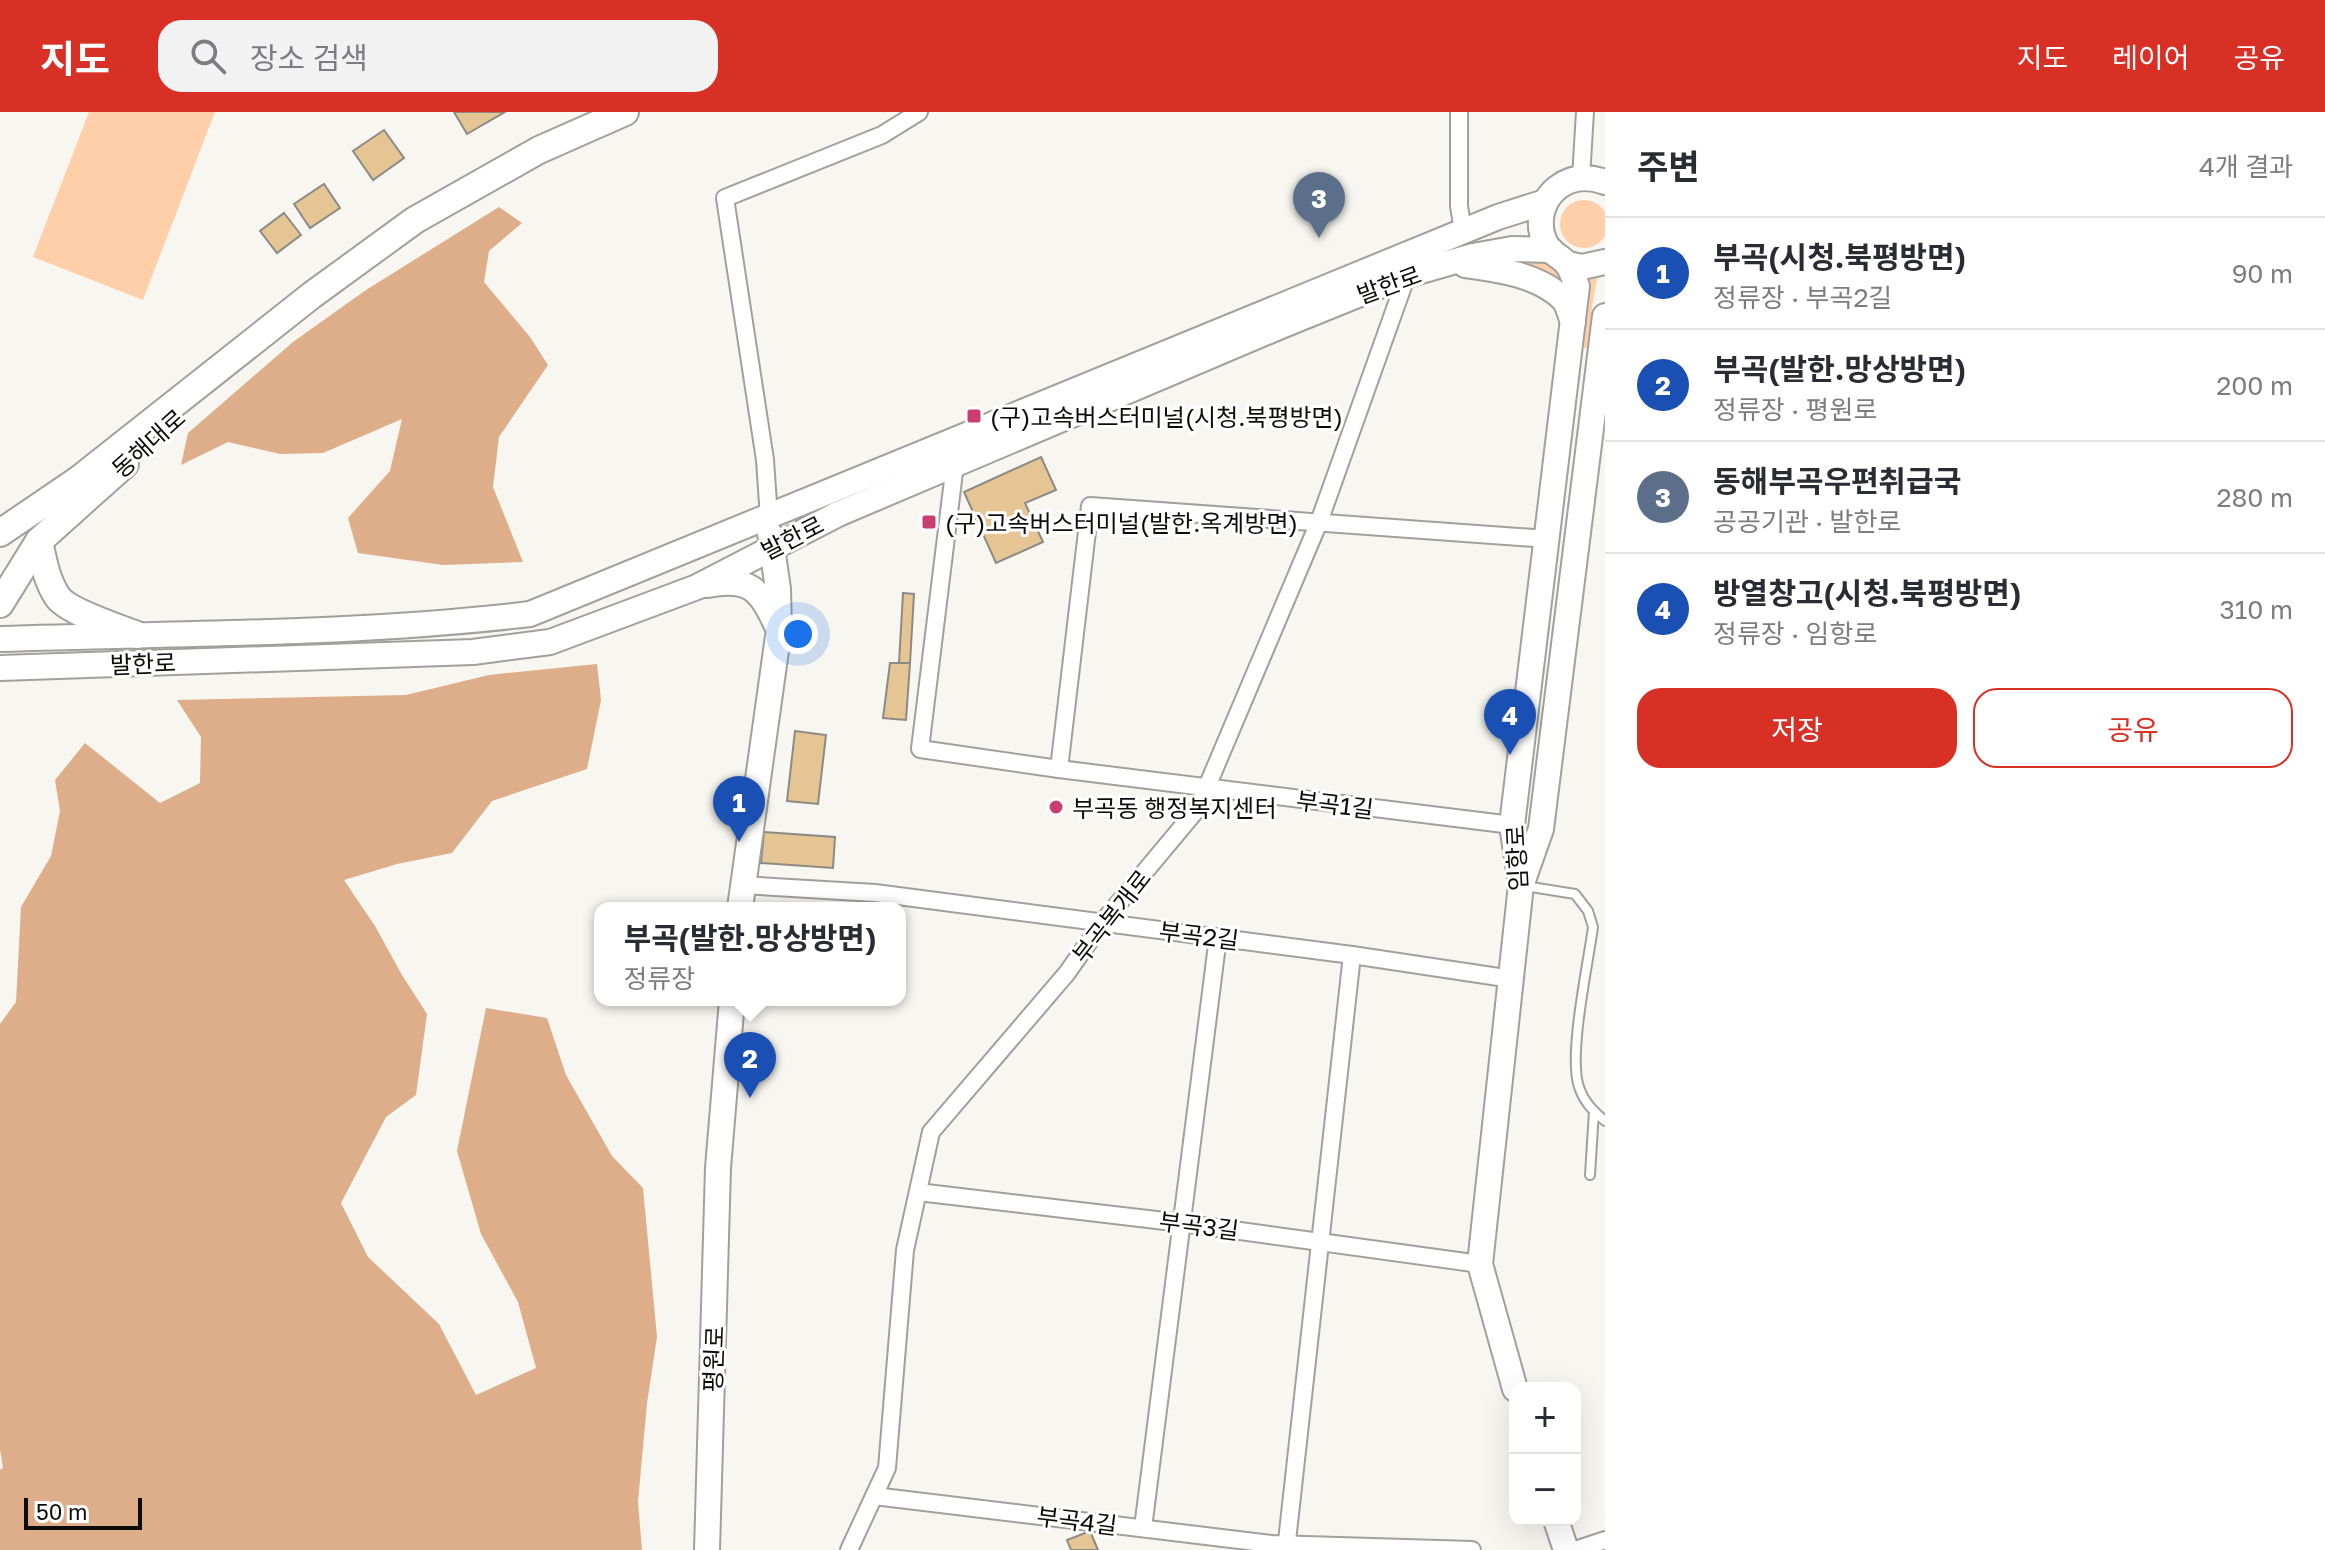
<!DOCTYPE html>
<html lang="ko">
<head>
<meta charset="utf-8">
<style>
	body { margin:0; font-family:"Golos Text","Noto Sans KR",sans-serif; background:#f2f2f3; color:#2b2b33 }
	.controls { position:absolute; right:24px; bottom:24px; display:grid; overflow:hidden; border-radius:16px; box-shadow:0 8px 32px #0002 }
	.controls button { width:72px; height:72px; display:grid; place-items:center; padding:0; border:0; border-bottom:2px solid #e1e1e2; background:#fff; color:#2b2b33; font:40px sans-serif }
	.scale { position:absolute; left:24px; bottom:20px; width:118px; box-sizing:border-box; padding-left:8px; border:4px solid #0c0c0a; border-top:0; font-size:22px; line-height:28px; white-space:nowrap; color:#0c0c0a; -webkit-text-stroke:6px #fff; paint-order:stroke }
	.you { position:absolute; left:798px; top:522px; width:28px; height:28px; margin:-20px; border:6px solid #fff; border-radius:50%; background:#1a73e8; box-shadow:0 0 0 12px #1a73e833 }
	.badge { display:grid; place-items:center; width:52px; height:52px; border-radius:50%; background:#d93025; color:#fff; font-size:26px; font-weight:700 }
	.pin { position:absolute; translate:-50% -66px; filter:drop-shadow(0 2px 4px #0008) }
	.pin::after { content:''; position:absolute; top:42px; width:28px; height:24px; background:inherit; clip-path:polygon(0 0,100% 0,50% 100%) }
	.popup { position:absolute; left:594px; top:790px; width:312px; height:104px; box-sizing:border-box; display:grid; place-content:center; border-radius:16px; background:#fff; filter:drop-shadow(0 2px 6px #0005); font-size:26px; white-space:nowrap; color:#7c7c81 }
	.popup b { font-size:30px; color:#2b2b33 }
	.popup::after { content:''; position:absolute; left:50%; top:100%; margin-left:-16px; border:16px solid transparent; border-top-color:#fff }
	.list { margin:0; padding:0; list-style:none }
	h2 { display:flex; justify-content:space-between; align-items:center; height:104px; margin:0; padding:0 32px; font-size:34px }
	h2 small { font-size:26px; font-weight:400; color:#7c7c81 }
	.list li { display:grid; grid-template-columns:52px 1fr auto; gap:24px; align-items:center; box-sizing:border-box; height:112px; padding:0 32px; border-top:2px solid #e1e1e2 }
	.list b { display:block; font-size:30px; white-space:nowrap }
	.list p { margin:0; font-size:26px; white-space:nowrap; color:#7c7c81 }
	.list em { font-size:26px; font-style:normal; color:#7c7c81 }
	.actions { display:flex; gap:16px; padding:24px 32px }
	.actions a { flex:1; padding:18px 0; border:2px solid #d93025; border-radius:24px; text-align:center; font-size:28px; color:#d93025 }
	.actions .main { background:#d93025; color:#fff }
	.icon { flex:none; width:44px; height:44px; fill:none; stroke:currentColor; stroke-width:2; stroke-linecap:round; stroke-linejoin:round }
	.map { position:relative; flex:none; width:1605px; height:1438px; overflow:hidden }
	header { display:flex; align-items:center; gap:48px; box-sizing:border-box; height:112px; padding:0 40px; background:#d93025; color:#fff }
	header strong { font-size:38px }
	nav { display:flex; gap:44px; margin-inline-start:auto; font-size:28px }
	.search { width:560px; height:72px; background:#f2f2f3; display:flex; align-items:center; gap:20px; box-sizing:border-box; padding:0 28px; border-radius:24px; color:#7c7c81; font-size:30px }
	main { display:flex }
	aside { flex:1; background:#fff }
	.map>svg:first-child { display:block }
</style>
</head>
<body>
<header>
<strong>지도</strong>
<div class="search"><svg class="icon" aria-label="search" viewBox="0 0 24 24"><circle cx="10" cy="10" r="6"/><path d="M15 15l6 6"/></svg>장소 검색</div>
<nav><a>지도</a><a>레이어</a><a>공유</a></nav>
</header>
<main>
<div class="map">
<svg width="1605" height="1438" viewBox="0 0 1605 1438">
	<rect width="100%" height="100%" fill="#f7f6f0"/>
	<g fill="#ffcfaa">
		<polygon points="89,0 215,0 143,188 33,145"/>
		<circle cx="1584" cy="112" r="24"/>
		<polygon points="1523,147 1550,149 1570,175 1522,156"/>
		<polygon points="1599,158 1592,194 1590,236 1584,236 1580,164"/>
	</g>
	<g fill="#ddae89">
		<polygon points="499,95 522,111 489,139 484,170 530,225 548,253 499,325 493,375 523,450 443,453 358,441 348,406 390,359 402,307 323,341 280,342 228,330 181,353 188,321 293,230 366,178"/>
		<polygon points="597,552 601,588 587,657 492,689 452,741 397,752 344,768 375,814 402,863 427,902 416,983 386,1005 341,1091 368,1145 439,1212 476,1283 536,1256 518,1190 481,1122 457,1039 486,896 547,906 566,963 612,1044 643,1076 657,1225 647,1291 638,1390 642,1438 0,1438 0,1358 3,1356 0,1337 0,912 16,890 21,795 51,744 60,699 55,668 85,631 160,691 200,671 201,625 177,588 406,583 489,563"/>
	</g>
	<g fill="#e6c594" stroke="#8d8a85" stroke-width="2">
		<polygon points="454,0 505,0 467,22"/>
		<polygon points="384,18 404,46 373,68 353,39"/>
		<polygon points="324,72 340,96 310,116 294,92"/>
		<polygon points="284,101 301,123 277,141 260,119"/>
		<polygon points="1041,345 1056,378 1025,391 1043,430 996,451 964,380"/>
		<polygon points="903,481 914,482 910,551 899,551"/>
		<polygon points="890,551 910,551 906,608 883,606"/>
		<polygon points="795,619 826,623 818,692 787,689"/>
		<polygon points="764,720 835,725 833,756 761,751"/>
		<polygon points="1090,1419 1098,1438 1071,1438 1067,1428"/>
	</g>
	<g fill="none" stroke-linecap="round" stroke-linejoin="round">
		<g stroke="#a1a09b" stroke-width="12">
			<g id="lane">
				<path d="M 1525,774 L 1575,782 L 1588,799 L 1593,815 C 1588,853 1568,943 1579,975 C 1584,990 1593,999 1605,1009"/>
				<polyline points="1590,1063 1594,999"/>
			</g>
		</g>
		<g stroke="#a1a09b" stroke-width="20">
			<g id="street">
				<polyline points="1459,0 1459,94 1463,119"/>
				<polyline points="1581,66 1585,0"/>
				<polyline points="955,352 920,637 1059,657 1512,713"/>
				<polyline points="769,406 765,348 725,86 882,23 919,0"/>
				<polyline points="1059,657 1090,394 1548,427"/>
				<polyline points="742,773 875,781 1352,843 1512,867"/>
				<polyline points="918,1080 1182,1111 1480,1152"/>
				<polyline points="874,1384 1272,1432 1472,1438"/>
				<polyline points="1143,1416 1218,825"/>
				<polyline points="849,1438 887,1356 905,1138 931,1020 1067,861 1102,811 1198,696 1319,410 1407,163"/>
				<polyline points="1286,1438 1352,843"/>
				<polyline points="1575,1438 1605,1428"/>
			</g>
		</g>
		<g stroke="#a1a09b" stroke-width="28">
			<g id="secondary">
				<polyline points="1568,152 1582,155 1605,150"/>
				<path d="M 1465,153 C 1497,157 1539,163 1563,187 C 1568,192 1570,203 1573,210"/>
				<path d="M 707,473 C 748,465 760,476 776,512"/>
				<path d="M 0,527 C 176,521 355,523 530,502 L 1498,105 L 1545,90"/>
				<polyline points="0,556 473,540 550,530 697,475 838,402 1281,214 1407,163 1473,144 1512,137 1551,138"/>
				<polyline points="1522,771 1541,717 1605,204"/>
				<polyline points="740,796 779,517 778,477 770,422"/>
				<path d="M 1515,1277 L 1480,1152 L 1521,773 L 1512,713 L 1577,174 C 1574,167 1571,156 1566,151 C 1560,144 1552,142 1547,134 C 1536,115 1540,90 1557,76 C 1572,64 1588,64 1605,70"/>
				<polyline points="1556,1408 1566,1438"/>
				<polyline points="707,1438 718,1056 732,888"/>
			</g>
		</g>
		<g stroke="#a1a09b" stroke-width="30">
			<g id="primary">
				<polyline points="0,421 78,368 312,183 415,108 539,38 625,0"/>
				<path d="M 39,429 C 43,447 46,467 57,484 C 66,499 119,516 137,523"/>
				<polyline points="0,492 39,429 125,352"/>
			</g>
		</g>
		<use href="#lane" stroke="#fff" stroke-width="8"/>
		<use href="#street" stroke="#fff" stroke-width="16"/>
		<use href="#secondary" stroke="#fff" stroke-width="24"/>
		<use href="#primary" stroke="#fff" stroke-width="26"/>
	</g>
	<g fill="#c93d70" stroke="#fff" stroke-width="3">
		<rect x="966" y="296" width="16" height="16" rx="4"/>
		<rect x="921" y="402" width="16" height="16" rx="4"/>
		<circle cx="1056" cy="695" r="8"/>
	</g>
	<g text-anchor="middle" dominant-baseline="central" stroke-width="6" stroke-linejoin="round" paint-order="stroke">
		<g font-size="24" fill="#0c0c0a" stroke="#fff">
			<text transform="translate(1389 172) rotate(-20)">발한로</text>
			<text transform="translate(148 331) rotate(-42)">동해대로</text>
			<text transform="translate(792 425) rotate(-27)">발한로</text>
			<text transform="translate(143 551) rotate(-2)">발한로</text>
			<text transform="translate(1335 692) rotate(7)">부곡1길</text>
			<text transform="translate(1516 746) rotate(-93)">임항로</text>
			<text transform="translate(1111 804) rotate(-52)">부곡복개로</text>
			<text transform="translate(1199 823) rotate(7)">부곡2길</text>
			<text transform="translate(1199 1113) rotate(7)">부곡3길</text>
			<text transform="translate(713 1247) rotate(-88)">평원로</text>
			<text transform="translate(1077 1408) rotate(7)">부곡4길</text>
		</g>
		<g font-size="24" fill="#0c0c0a" stroke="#fff" text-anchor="start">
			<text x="990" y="304">(구)고속버스터미널(시청.북평방면)</text>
			<text x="945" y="410">(구)고속버스터미널(발한.옥계방면)</text>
			<text x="1072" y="695">부곡동 행정복지센터</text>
		</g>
	</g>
</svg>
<div class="controls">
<button>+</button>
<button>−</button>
</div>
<div class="scale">50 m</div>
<div class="you"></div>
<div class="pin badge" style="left:739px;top:730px;background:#1a4fb4">1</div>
<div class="pin badge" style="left:750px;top:986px;background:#1a4fb4">2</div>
<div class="popup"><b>부곡(발한.망상방면)</b>정류장</div>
<div class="pin badge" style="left:1319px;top:126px;background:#5c6f8a">3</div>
<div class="pin badge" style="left:1510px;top:643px;background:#1a4fb4">4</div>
</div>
<aside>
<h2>주변<small>4개 결과</small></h2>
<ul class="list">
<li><span class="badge" style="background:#1a4fb4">1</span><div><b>부곡(시청.북평방면)</b><p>정류장 · 부곡2길</p></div><em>90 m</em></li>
<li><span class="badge" style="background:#1a4fb4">2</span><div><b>부곡(발한.망상방면)</b><p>정류장 · 평원로</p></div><em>200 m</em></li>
<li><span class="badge" style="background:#5c6f8a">3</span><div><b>동해부곡우편취급국</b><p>공공기관 · 발한로</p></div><em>280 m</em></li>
<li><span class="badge" style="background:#1a4fb4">4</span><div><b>방열창고(시청.북평방면)</b><p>정류장 · 임항로</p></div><em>310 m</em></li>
</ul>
<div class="actions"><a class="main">저장</a><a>공유</a></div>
</aside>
</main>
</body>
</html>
